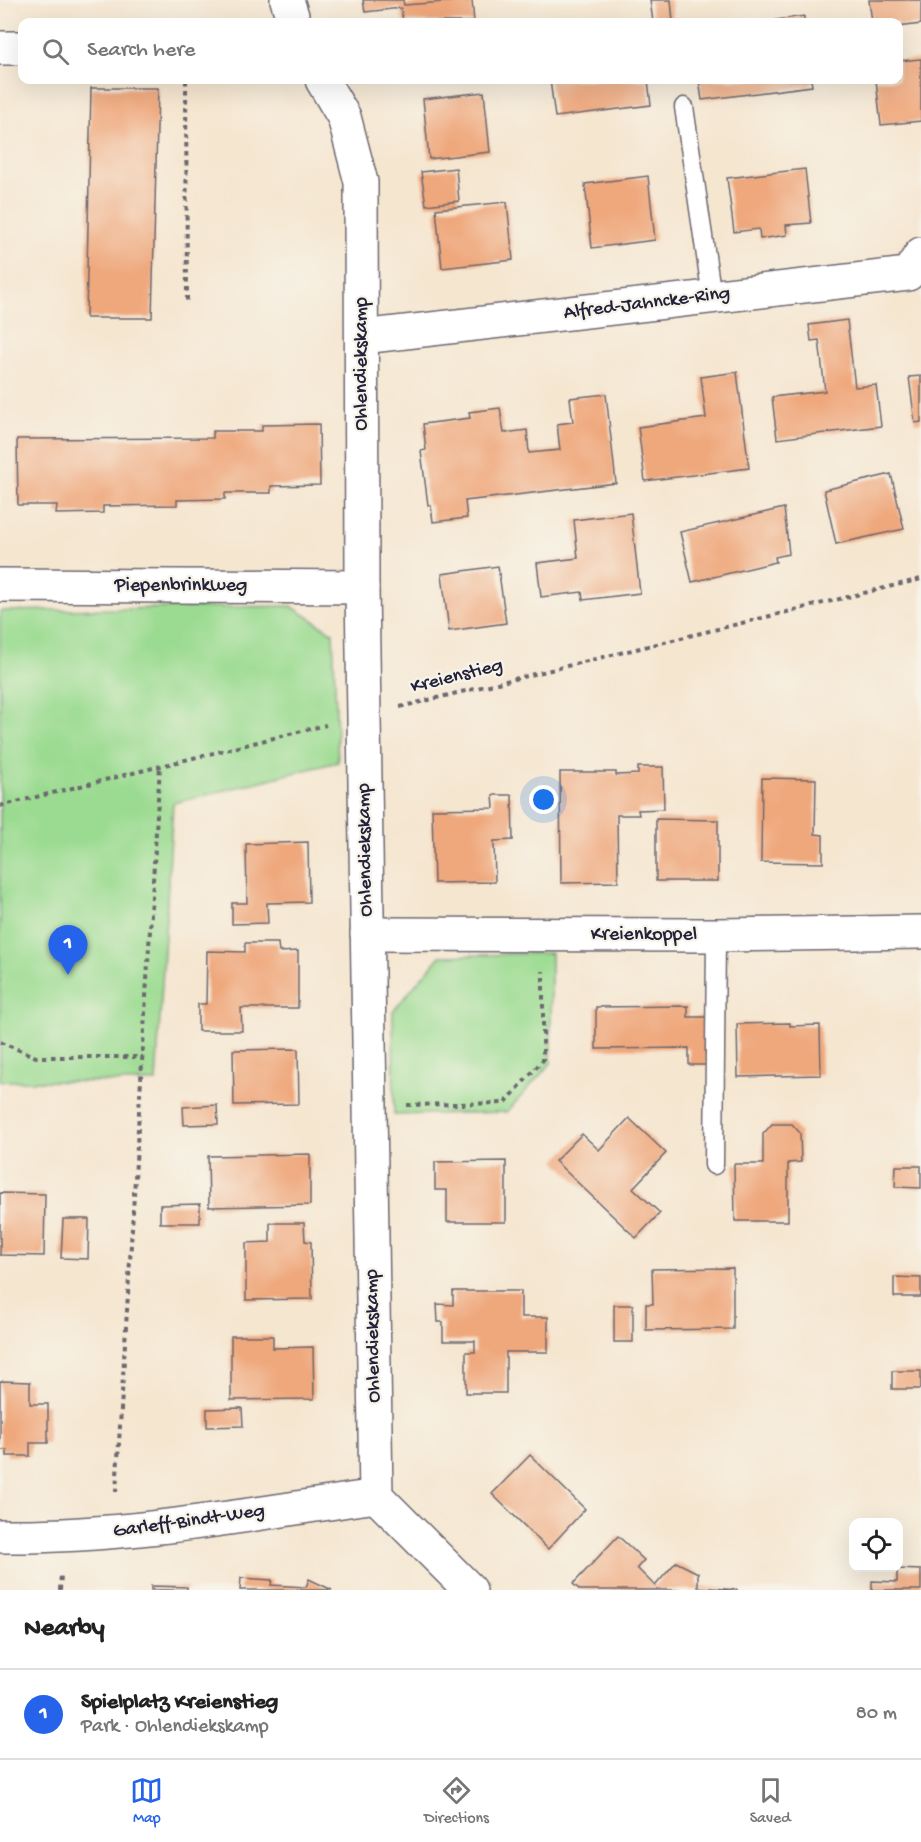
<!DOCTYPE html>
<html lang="en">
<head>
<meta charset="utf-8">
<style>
	body { margin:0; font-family:"Gochi Hand",sans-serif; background:#f2f2f2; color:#222 }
	.controls { position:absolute; right:18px; bottom:18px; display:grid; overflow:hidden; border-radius:12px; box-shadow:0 6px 24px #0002 }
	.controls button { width:54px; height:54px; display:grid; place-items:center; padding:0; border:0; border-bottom:2px solid #e0e0e0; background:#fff; color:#222; font:30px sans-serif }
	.you { position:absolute; left:544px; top:800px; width:21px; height:21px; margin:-15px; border:4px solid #fff; border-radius:50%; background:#1a73e8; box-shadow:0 0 0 9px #1a73e833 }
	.badge { display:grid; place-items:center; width:39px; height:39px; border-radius:50%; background:#2563eb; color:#fff; font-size:20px; font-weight:700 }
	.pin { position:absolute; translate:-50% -50px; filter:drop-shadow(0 2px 3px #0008) }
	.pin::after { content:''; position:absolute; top:32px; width:21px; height:18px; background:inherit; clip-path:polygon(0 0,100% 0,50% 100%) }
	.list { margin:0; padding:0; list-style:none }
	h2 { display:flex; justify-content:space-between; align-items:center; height:78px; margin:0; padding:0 24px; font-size:26px }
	h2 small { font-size:20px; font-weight:400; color:#767676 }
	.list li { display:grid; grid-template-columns:39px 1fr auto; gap:18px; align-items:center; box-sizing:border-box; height:90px; padding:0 24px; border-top:2px solid #e0e0e0 }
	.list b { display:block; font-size:22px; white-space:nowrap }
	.list p { margin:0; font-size:20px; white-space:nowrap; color:#767676 }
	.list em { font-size:20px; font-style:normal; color:#767676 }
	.icon { flex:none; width:33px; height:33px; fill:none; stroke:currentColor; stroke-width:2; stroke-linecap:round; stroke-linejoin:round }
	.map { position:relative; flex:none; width:921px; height:1590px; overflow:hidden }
	.search { position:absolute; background:#fff; box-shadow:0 6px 24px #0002; left:18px; right:18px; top:18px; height:66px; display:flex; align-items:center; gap:15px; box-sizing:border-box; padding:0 21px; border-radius:12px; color:#767676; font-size:22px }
	.sheet { height:168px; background:#fff }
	nav { display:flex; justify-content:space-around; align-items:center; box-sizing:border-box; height:84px; border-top:2px solid #e0e0e0; background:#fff; font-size:16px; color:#767676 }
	nav a { display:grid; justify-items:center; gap:3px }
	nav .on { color:#2563eb }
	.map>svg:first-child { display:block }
</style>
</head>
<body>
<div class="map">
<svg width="921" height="1590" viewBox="0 0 921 1590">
	<rect width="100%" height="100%" fill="#f7f3e8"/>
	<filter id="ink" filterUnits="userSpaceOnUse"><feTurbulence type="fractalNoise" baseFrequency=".0167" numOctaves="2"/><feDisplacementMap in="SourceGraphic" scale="12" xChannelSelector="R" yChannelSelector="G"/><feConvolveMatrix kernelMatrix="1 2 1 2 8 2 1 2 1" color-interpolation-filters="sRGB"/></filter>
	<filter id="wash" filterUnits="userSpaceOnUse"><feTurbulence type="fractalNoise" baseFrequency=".008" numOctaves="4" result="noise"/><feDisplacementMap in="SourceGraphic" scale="24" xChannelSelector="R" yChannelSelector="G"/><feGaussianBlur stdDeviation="1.35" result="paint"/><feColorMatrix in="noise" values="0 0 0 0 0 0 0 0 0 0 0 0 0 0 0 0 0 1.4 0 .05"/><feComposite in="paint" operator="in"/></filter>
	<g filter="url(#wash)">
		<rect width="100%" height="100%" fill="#f5e6d0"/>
		<g fill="#9bdb91" stroke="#5e7e66" stroke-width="1.5">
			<polygon points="291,606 333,633 338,762 173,803 156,1082 0,1081 0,611"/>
			<polygon points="551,953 551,1063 507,1112 394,1115 393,1011 440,956"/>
		</g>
		<g id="blocks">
			<g fill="#efa77b">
				<polygon points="363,0 403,0 404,5 472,0 474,22 403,22 401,8 365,12"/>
				<polygon points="650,0 671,0 673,22 653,22"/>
				<polygon points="869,0 921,0 921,24 898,27 898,22 872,22"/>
				<polygon points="804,16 804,22 777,22 776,20"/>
				<polygon points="921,59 921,121 881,125 876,80 898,80 898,61"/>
				<polygon points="550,80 648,80 651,105 555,117"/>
				<polygon points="699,80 811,80 812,86 702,100"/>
				<polygon points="91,88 158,88 152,318 86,318"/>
				<polygon points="484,92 490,152 429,159 423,99"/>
				<polygon points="456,168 459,201 426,205 421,172"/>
				<polygon points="805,169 811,223 786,225 787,235 760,239 759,229 734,232 727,178"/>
				<polygon points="648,176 655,240 592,248 585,184"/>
				<polygon points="507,202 513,260 442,268 436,209"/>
				<polygon points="847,320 855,387 876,385 881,426 777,439 772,397 825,391 819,340 811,341 809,325"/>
				<polygon points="737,372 749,468 645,481 638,427 706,418 701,377"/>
				<polygon points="921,376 921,422 915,423 909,377"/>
				<polygon points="606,394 616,483 465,501 467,518 433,522 431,505 428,505 421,451 426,450 423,424 470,418 469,412 500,408 504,433 527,430 529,453 560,450 557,424 573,422 570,398"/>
				<polygon points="319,424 320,485 271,486 271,493 225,493 225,499 177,500 177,505 103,506 103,513 56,514 57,505 18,505 17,439 213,438 213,431 262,431 262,425"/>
				<polygon points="891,474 904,529 836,544 824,490"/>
				<polygon points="784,508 789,554 775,557 776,562 692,582 680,532"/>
				<polygon points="631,513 640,593 583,600 582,592 541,597 537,563 578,558 574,520"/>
				<polygon points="498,566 506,623 449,631 442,574"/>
				<polygon points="638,767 663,767 664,809 638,810 639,815 617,815 618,882 561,883 560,772 616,772 616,775 638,774"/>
				<polygon points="762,778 816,779 815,834 823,835 823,863 761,862"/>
				<polygon points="493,795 512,795 513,840 494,841 495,882 434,883 432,809 494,808"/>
				<polygon points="656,819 718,820 718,881 656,881"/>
				<polygon points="308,842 309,902 267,903 268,923 232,924 232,903 247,903 246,844"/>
				<polygon points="245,943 278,943 279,952 298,951 298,1008 241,1008 242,1031 198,1031 198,1004 206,1004 207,951 245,952"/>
				<polygon points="688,1006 688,1017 707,1017 707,1065 689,1065 689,1048 596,1049 596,1007"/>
				<polygon points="790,1023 790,1026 820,1025 821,1075 738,1077 737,1024"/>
				<polygon points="298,1049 299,1104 234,1105 233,1050"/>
				<polygon points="217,1105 218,1124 184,1125 183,1107"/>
				<polygon points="629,1118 666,1153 633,1188 660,1213 636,1238 555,1161 582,1134 599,1150"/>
				<polygon points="772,1124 792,1124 800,1133 801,1162 788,1163 788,1221 735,1221 734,1164 763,1164 763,1134"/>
				<polygon points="310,1154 310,1205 209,1207 208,1156"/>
				<polygon points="506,1161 506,1222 447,1222 447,1190 435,1190 435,1162"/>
				<polygon points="896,1166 921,1166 921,1188 895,1187"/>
				<polygon points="0,1193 45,1194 44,1256 0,1255"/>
				<polygon points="200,1204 200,1223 160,1223 160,1205"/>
				<polygon points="63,1219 89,1219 88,1259 61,1258"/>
				<polygon points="270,1223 304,1223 305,1241 311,1242 312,1299 246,1300 246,1243 270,1242"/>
				<polygon points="733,1268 733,1329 646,1330 646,1304 653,1304 652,1269"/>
				<polygon points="894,1277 921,1278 921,1297 894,1297"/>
				<polygon points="453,1291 521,1291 521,1317 548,1317 548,1352 506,1352 506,1393 466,1393 466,1352 475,1352 475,1341 443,1341 443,1322 438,1322 437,1304 453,1305"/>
				<rect x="614" y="1305" width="19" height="37"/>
				<polygon points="231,1336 273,1336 273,1348 313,1347 314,1399 231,1400"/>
				<rect x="892" y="1371" width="29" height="18"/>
				<polygon points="0,1381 30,1382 30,1404 48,1404 48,1443 30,1443 30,1456 7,1456 7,1450 0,1450"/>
				<polygon points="242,1408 243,1426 207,1427 207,1409"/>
				<polygon points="530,1455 585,1509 548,1549 492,1494"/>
				<polygon points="618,1536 644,1560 637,1568 655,1586 676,1562 698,1573 698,1587 738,1590 580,1590 573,1584"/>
				<polygon points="897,1569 921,1570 921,1590 872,1590 872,1581 897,1582"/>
				<polygon points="241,1578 272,1580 271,1585 306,1587 309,1579 332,1590 240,1590"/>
				<polygon points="151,1586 187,1587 187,1590 151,1590"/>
			</g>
		</g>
	</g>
	<g filter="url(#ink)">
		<use href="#blocks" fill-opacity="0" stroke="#6c676f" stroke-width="1.5"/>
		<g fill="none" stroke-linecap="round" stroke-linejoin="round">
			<g stroke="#6c676f" stroke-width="21">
				<g id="service">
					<polyline points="684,107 712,297"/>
					<polyline points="714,1165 716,935"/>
				</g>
			</g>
			<g stroke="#6c676f" stroke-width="36">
				<g id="minor">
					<polyline points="287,0 294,22"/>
					<polyline points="0,48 22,48"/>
					<polyline points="322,80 344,117 361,182 362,587 376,1496 470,1590"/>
					<polyline points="362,337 908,274 921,254"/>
					<polyline points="0,585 362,587"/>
					<polyline points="367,934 716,935 921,932"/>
					<path d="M 0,1536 C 126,1538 251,1514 376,1496"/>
				</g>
			</g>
			<g stroke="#6c676f" stroke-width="4" stroke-dasharray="4.5 4.5" stroke-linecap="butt">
				<polyline points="186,80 187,303"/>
				<polyline points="400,707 921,579"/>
				<polyline points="0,806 326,725"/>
				<polyline points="0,1042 36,1057 143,1057"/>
				<polyline points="407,1105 505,1103 543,1060 543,971"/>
				<polyline points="116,1492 160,765"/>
				<polyline points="60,1590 61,1574"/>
			</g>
			<use href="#service" stroke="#fff" stroke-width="18"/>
			<use href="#minor" stroke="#fff" stroke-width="33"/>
		</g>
	</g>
	<g text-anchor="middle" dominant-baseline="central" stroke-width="4.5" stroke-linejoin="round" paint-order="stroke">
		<g font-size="20" fill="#22223b" stroke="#f7f3e8">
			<text transform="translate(647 304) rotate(-7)">Alfred-Jahncke-Ring</text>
			<text transform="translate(362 364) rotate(-90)">Ohlendiekskamp</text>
			<text x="181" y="586">Piepenbrinkweg</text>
			<text transform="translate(457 677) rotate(-14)">Kreienstieg</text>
			<text transform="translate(366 850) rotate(-91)">Ohlendiekskamp</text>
			<text x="644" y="935">Kreienkoppel</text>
			<text transform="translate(374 1336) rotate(-91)">Ohlendiekskamp</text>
			<text transform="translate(189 1522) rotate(-8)">Garleff-Bindt-Weg</text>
		</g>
	</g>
</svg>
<div class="controls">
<button><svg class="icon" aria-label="locate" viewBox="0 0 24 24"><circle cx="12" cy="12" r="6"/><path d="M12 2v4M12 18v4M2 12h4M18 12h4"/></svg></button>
</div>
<div class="you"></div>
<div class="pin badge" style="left:68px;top:975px">1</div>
<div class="search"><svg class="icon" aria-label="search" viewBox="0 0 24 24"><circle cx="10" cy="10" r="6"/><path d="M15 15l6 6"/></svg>Search here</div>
</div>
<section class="sheet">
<h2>Nearby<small></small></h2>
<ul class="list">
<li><span class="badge">1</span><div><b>Spielplatz Kreienstieg</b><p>Park · Ohlendiekskamp</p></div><em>80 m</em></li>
</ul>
</section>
<nav>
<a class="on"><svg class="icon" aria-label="map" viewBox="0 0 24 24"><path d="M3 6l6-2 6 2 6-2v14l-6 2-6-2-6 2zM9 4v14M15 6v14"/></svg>Map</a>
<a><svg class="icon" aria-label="directions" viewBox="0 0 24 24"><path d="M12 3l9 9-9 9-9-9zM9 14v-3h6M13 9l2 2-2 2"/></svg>Directions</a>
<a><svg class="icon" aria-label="saved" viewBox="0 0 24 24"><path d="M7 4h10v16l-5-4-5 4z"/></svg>Saved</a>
</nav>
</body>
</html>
